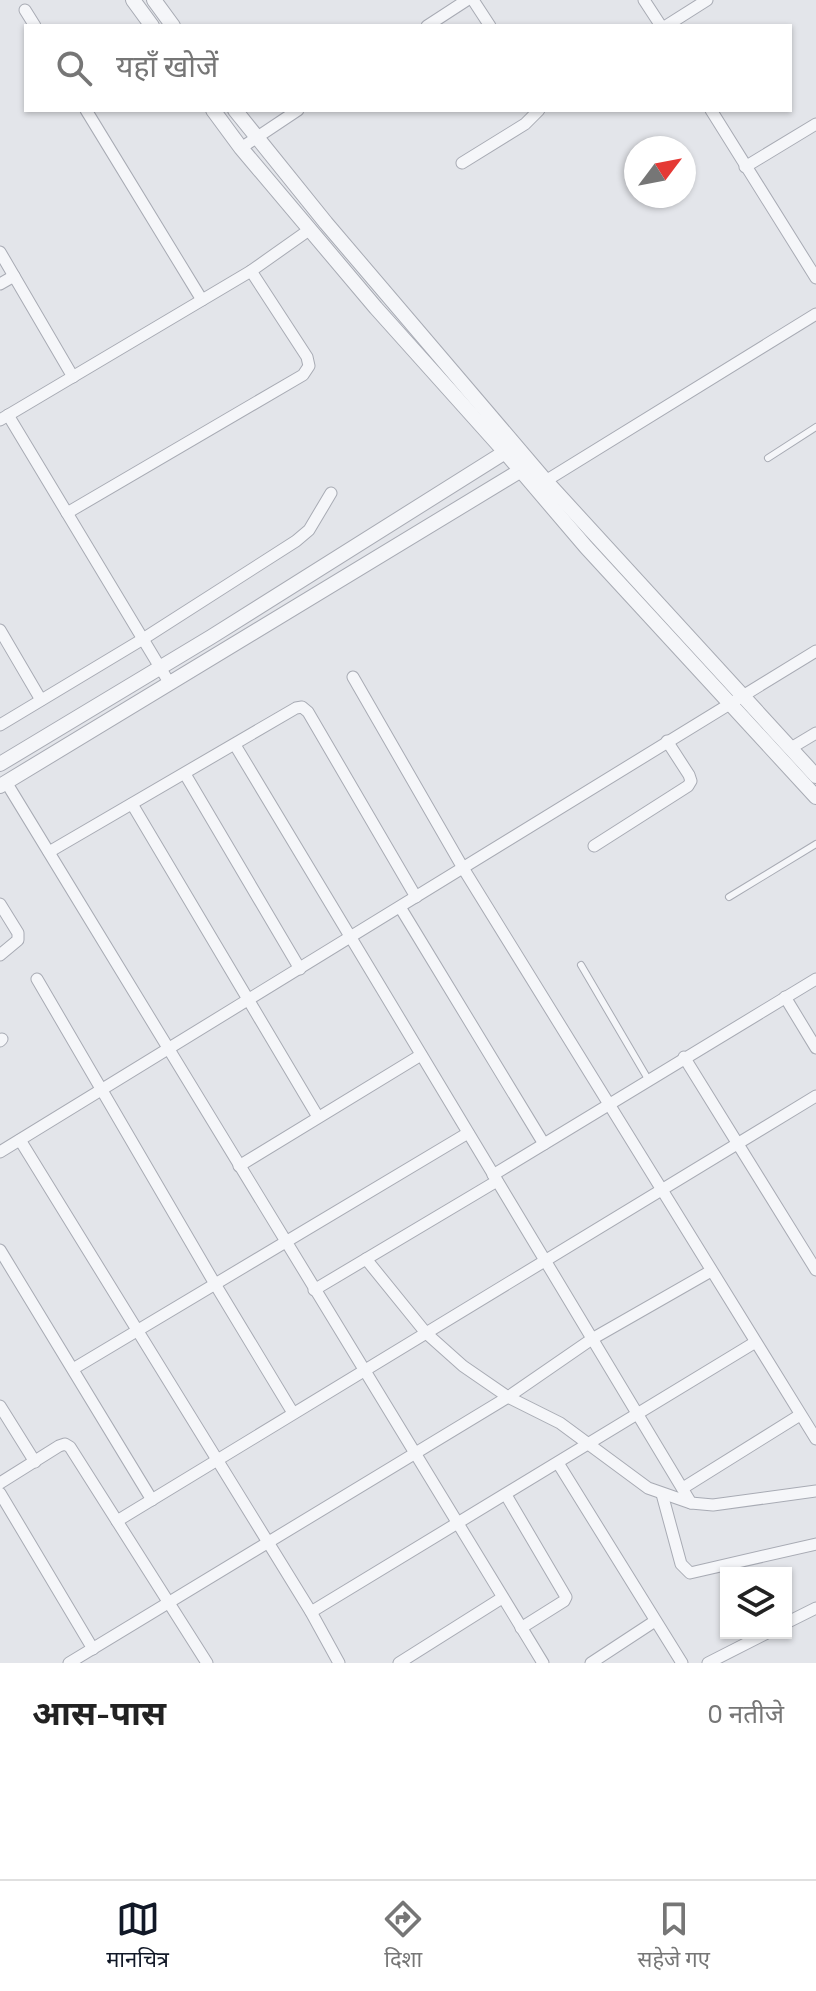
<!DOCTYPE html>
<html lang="hi">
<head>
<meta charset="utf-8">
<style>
	body { margin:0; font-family:"Exo 2","Noto Sans Devanagari",sans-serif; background:#f2f2f2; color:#222 }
	.controls { position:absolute; right:24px; bottom:24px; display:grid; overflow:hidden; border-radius:0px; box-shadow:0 2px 6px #0004 }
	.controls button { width:72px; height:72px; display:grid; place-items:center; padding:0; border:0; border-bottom:2px solid #e0e0e0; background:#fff; color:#222; font:40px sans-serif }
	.compass { position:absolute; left:624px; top:136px; width:72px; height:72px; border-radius:50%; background:#fff; box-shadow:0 2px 6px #0004; rotate:58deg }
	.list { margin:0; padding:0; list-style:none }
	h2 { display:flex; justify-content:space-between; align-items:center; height:104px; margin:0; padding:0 32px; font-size:34px }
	h2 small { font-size:26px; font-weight:400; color:#767676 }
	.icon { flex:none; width:44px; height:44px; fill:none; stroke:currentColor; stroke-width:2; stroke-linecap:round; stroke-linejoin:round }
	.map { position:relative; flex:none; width:816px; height:1663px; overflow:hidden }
	.search { position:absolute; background:#fff; box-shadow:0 2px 6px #0004; left:24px; right:24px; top:24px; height:88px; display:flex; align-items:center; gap:20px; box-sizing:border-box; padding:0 28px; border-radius:0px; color:#767676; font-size:30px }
	.sheet { height:216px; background:#fff }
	nav { display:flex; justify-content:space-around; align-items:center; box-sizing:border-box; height:112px; border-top:2px solid #e0e0e0; background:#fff; font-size:22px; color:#767676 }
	nav a { display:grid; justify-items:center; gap:4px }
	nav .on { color:#111827 }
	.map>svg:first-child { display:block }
</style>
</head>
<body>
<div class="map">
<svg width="816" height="1663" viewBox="0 0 816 1663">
	<rect width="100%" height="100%" fill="#e3e5ea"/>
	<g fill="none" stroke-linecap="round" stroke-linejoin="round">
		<g stroke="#a8abb4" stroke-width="8">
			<g id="service">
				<polyline points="768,458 816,427"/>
				<polyline points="729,897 816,844"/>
				<polyline points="581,965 648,1079"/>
			</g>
		</g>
		<g stroke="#a8abb4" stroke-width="13">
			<g id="minor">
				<polyline points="473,0 490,26"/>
				<polyline points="644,0 661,26"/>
				<polyline points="25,10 35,26"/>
				<polyline points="427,26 467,0"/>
				<polyline points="666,26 707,0"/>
				<polyline points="86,110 202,300"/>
				<polyline points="711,110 816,278"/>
				<polyline points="241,148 298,110"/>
				<polyline points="462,163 525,124 539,110"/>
				<polyline points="745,167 816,124"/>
				<polyline points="0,252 73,377"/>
				<polyline points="0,284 14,276"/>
				<polyline points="8,415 170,684"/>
				<polyline points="0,420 251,271 309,230"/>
				<polyline points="539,485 816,314"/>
				<polyline points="67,513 303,375 309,366 307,357 251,271"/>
				<polyline points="0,630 41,700"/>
				<polyline points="353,677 463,868 816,1439"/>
				<polyline points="0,725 143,639 296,541 309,530 331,493"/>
				<polyline points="235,745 691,1503"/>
				<polyline points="791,748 816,733"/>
				<polyline points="185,774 300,969"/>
				<polyline points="6,782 543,1663"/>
				<polyline points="132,804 318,1117"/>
				<polyline points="594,846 688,786 691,781 689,775 667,741"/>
				<polyline points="49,852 296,708 302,707 308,712 416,897"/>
				<polyline points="0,904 18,933 18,940 0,955"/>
				<polyline points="400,907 544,1144"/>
				<polyline points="37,979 215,1284 293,1413"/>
				<polyline points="785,997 816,1048"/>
				<polyline points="0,1041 2,1039"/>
				<polyline points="684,1057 816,1270"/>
				<polyline points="20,1140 311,1612 339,1663"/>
				<polyline points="0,1152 816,651"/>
				<polyline points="239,1166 421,1055"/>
				<polyline points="493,1175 816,979"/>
				<polyline points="0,1250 152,1500"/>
				<polyline points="366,1259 426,1333 463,1366 508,1397 560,1423 648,1488 691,1503 713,1505 816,1491"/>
				<polyline points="314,1290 497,1181"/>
				<polyline points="73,1369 468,1133"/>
				<polyline points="0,1406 35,1462"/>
				<polyline points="558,1463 682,1663"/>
				<polyline points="0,1483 59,1446 65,1444 70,1447 207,1663"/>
				<polyline points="683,1488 800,1415"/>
				<polyline points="0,1493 93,1649"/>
				<polyline points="662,1494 681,1564 690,1573 816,1544"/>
				<polyline points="506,1495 566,1597 564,1601 521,1628"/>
				<polyline points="117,1521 816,1096"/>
				<polyline points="311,1612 754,1343"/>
				<polyline points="786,1623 816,1608"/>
				<polyline points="69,1663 508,1397 592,1339 711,1271"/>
				<polyline points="399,1663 502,1598"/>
				<polyline points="591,1663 655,1621"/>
				<polyline points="708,1663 767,1633"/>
			</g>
		</g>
		<g stroke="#a8abb4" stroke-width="16">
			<g id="tertiary">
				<polyline points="133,0 152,26"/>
				<polyline points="154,0 173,26"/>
				<polyline points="213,110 241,148 376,308 505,452 586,547 816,797"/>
				<polyline points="235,110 326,223 545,480 816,776"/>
				<polyline points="0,764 211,637 510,449"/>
				<polyline points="0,786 528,466"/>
			</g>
		</g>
		<use href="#service" stroke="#f5f6f9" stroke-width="6"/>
		<use href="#minor" stroke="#f5f6f9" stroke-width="11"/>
		<use href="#tertiary" stroke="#f5f6f9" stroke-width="14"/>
	</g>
</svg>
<div class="controls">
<button><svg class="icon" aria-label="layers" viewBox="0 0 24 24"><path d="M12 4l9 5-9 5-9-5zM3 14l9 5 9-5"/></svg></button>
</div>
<svg class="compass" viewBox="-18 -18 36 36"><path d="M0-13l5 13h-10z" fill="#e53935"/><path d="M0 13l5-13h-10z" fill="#767676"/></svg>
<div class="search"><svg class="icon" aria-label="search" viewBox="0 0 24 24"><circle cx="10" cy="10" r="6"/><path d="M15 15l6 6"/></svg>यहाँ खोजें</div>
</div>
<section class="sheet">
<h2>आस-पास<small>0 नतीजे</small></h2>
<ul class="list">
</ul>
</section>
<nav>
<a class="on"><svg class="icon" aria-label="map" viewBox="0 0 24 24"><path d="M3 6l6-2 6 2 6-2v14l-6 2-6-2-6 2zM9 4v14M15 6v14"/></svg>मानचित्र</a>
<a><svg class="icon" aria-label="directions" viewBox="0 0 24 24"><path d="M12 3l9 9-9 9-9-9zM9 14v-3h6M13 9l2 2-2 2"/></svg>दिशा</a>
<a><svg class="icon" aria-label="saved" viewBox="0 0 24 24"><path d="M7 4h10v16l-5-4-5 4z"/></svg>सहेजे गए</a>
</nav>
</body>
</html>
